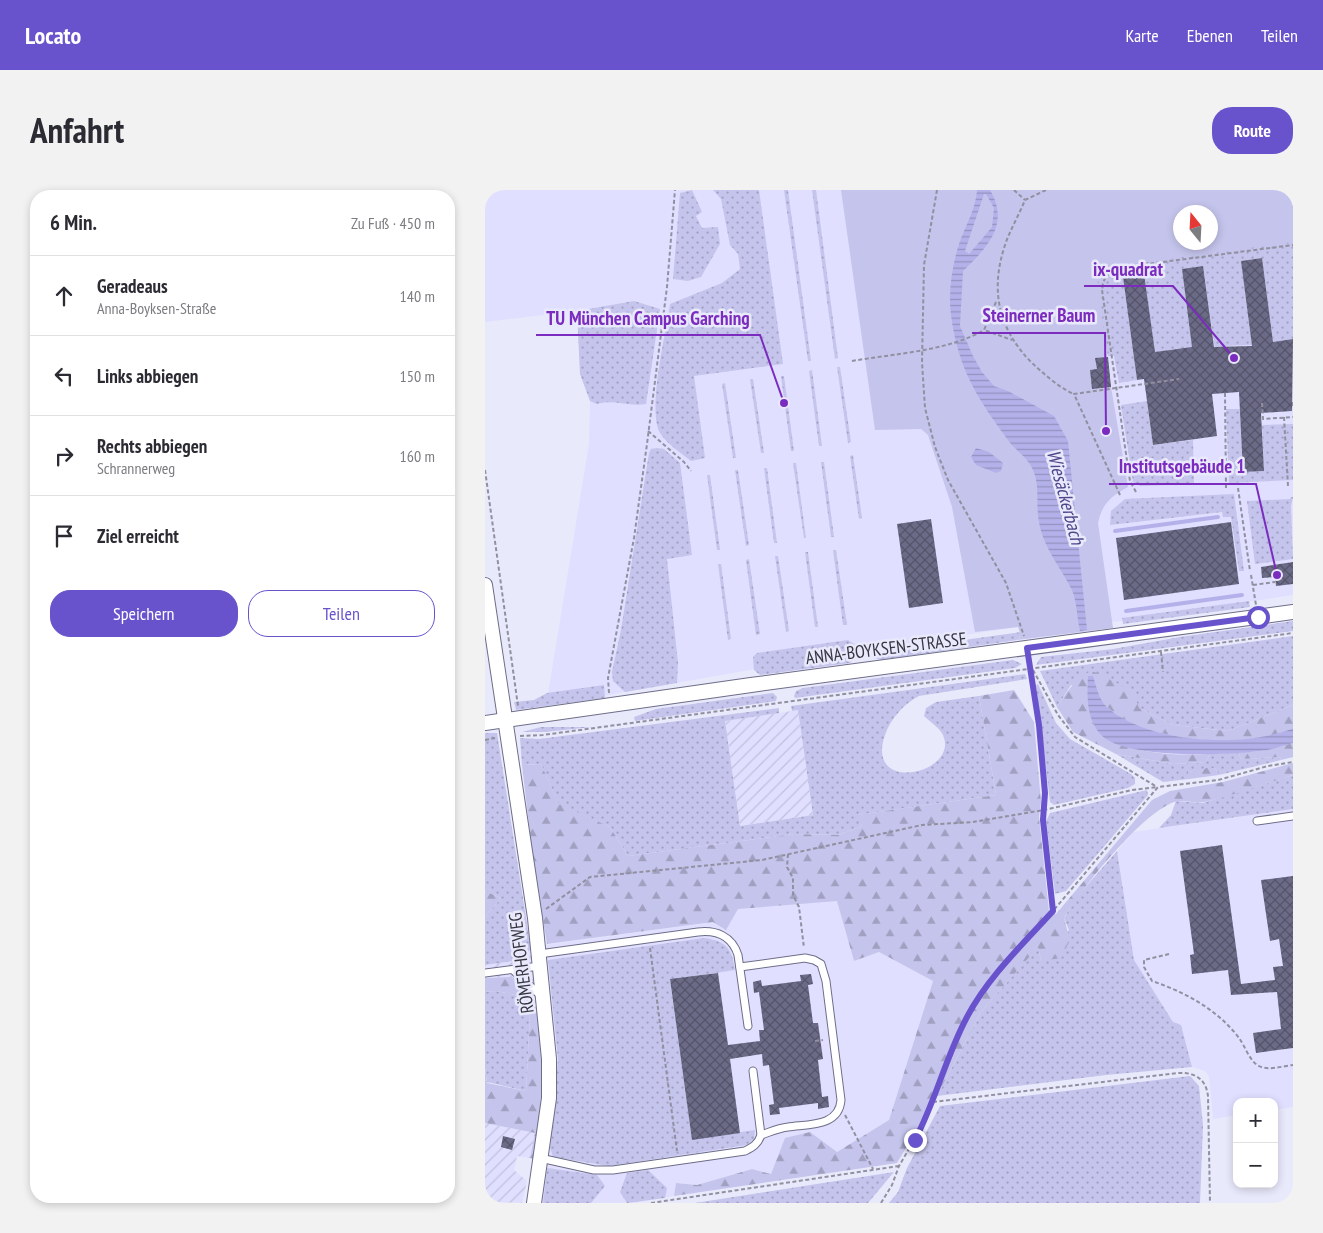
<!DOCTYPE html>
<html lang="de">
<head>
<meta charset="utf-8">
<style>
	body { margin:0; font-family:"PT Sans Narrow",sans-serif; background:#f2f2f3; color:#2b2b33 }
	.controls { position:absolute; right:15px; bottom:15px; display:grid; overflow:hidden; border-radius:10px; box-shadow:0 2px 8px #0003 }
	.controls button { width:45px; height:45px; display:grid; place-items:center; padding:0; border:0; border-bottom:1px solid #e1e1e2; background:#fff; color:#2b2b33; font:25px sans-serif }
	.compass { position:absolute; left:688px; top:15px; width:45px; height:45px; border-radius:50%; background:#fff; box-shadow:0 2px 8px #0003; rotate:342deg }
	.stop { position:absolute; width:15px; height:15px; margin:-11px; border:4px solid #6853cc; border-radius:50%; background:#fff }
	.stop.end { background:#6853cc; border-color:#fff; box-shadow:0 1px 5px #0008 }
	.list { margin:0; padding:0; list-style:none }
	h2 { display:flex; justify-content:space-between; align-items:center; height:65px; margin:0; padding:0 20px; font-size:21px }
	h2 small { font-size:16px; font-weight:400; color:#7c7c81 }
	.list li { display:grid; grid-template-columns:32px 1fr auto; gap:15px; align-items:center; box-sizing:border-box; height:80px; padding:0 20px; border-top:1px solid #e1e1e2 }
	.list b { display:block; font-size:19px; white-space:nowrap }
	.list p { margin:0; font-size:16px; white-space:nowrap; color:#7c7c81 }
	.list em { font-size:16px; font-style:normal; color:#7c7c81 }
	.actions { display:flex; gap:10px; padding:15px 20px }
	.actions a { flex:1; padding:11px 0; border:1px solid #6853cc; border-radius:20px; text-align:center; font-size:18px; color:#6853cc }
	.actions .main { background:#6853cc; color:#fff }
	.icon { flex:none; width:28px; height:28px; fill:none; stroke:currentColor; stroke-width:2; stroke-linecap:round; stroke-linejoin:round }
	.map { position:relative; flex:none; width:808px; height:1013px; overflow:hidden; border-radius:20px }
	header { display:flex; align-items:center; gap:30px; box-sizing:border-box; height:70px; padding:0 25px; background:#6853cc; color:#fff }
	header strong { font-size:24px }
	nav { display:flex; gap:28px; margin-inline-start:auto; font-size:18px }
	.intro { display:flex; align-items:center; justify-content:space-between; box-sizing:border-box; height:120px; padding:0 30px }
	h1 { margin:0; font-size:35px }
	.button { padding:12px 22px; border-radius:20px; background:#6853cc; color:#fff; font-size:18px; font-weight:700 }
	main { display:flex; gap:30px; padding:0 30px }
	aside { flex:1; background:#fff; border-radius:20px; box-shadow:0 2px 8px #0003 }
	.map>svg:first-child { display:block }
</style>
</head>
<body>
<header>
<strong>Locato</strong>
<nav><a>Karte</a><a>Ebenen</a><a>Teilen</a></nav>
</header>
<div class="intro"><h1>Anfahrt</h1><a class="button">Route</a></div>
<main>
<aside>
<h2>6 Min.<small>Zu Fuß · 450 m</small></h2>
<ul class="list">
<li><svg class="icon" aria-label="ahead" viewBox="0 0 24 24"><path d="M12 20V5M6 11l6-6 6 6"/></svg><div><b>Geradeaus</b><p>Anna-Boyksen-Straße</p></div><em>140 m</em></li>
<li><svg class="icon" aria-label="left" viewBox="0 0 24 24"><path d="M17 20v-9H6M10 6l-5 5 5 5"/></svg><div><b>Links abbiegen</b></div><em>150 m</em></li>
<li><svg class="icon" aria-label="right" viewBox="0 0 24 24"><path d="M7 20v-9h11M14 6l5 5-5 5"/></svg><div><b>Rechts abbiegen</b><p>Schrannerweg</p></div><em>160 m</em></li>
<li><svg class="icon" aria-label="arrive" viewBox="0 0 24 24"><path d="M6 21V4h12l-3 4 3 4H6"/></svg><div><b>Ziel erreicht</b></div></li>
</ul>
<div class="actions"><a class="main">Speichern</a><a>Teilen</a></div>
</aside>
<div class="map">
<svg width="808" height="1013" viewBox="0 0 808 1013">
	<defs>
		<pattern id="industrial-furrows" width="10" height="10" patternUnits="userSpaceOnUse" patternTransform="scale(1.25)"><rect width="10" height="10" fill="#e0dfff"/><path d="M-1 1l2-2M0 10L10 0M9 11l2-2" fill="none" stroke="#c1c0dc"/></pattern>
		<pattern id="grass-dots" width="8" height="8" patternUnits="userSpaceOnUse" patternTransform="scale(1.25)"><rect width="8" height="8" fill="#c5c4ec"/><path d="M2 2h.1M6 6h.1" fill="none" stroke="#a1a0c1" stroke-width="1.8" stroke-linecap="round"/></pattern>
		<pattern id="forest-firs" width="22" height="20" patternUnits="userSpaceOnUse" patternTransform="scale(1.25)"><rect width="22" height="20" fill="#c5c4ec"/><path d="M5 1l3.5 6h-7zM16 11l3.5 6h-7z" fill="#a1a0c1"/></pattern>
		<pattern id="water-rules" width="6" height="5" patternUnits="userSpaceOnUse" patternTransform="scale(1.25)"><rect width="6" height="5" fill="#b4b1ea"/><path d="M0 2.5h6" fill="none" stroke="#9391bf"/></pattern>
		<pattern id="building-cross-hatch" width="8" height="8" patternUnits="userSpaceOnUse" patternTransform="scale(1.25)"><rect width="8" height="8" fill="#6c6b87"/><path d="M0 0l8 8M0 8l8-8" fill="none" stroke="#55546a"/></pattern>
	</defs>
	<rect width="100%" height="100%" fill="#e9e9fc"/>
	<g fill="#e0dfff" fill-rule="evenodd">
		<path d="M 0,0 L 808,0 L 808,405 L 609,435 L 533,437 L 384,459 L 61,516 L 104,254 L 105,211 L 95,184 L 92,121 L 0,132 ZM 696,22 L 726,22 L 726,52 L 696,52 Z"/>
		<polygon points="808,619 808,917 789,920 789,912 752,912 752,925 728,929 724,886 720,881 707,877 696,836 688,832 649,770 632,661 648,642"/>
		<polygon points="352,710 369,771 394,762 448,791 404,930 352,962 300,949 286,984 266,979 212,995 191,993 189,1006 149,1013 45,1013 56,898 56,855 54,820 49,807 55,792 52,756 228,732 253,719"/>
	</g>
	<g fill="url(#industrial-furrows)">
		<polygon points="313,520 328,625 255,636 240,531"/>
		<polygon points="52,756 55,792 49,807 42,795 10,787 0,788 0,775 36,770 46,759"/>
		<polygon points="0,933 50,943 45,968 32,966 29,980 42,991 37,1013 0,1012"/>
	</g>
	<g fill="url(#grass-dots)">
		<polygon points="207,0 217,22 211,26 217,38 233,37 235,54 216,87 203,91 188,89 195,3"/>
		<path d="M 228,0 L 274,0 L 298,174 L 209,186 L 220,268 L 206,271 C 196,263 182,254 175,243 C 162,220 181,143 185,114 L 237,93 L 255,79 L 253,64 L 245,55 L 236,9 Z"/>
		<polygon points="299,0 303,0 326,171 323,171"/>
		<polygon points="327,0 331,0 353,168 350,169"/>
		<path d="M 808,16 L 808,149 L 788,152 L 777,68 L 756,71 L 767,155 L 738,156 L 738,159 L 730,160 L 718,76 L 697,79 L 708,163 C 694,156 683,158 671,168 L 638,87 L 652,190 L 634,193 L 629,166 L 623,166 L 607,88 L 614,71 L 696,52 L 726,52 L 726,22 Z"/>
		<path d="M 149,111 L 175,119 L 161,214 C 144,217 128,209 112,214 L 105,211 L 95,184 L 92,121 Z"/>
		<polygon points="352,177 355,177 366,252 363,253"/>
		<polygon points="327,180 337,256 334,256 324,181"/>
		<polygon points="296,186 299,186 309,261 306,261"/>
		<polygon points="265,189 268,189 279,263 276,263"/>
		<polygon points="240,193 251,268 248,268 237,194"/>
		<polygon points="662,211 668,255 708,250 709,294 655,296 648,292 636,215"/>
		<polygon points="741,219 755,219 758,282 779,281 777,235 808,234 808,290 744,293"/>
		<polygon points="172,258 179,259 195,273 207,365 182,369 193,473 192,493 140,502 128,491 127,482 136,440 164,263 166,259"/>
		<polygon points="368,265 377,328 374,329 365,266"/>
		<polygon points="336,272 339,272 349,347 346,347"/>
		<polygon points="308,273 311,273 321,348 319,348"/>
		<polygon points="279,278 282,278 292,353 289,353"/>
		<polygon points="250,280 253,280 264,355 261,356"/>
		<polygon points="222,285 225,285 235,360 232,360"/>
		<polygon points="749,304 759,381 754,381 746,327 738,327 737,322 625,335 626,321 640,309"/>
		<polygon points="806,307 808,307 806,316 808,369 770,374 762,311 805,309"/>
		<polygon points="348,360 351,360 362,435 358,435"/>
		<polygon points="320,362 323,362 333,437 330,437"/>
		<polygon points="290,366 293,366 304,441 301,442"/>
		<polygon points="264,369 275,444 271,445 261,370"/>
		<polygon points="233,374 236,374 246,449 243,450"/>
		<polygon points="764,411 765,417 638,434 637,428"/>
		<polygon points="808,431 808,441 551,475 556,467 628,459 695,447"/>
		<polygon points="536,442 536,446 532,450 396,470 389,468 385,463"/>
		<polygon points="808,446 808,515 743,541 688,535 654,518 586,495 572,517 555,481"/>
		<polygon points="363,450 372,456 372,467 365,473 275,485 269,480 268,467 272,463"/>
		<polygon points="528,470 537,474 530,478 310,508 309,506 311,501 318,498"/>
		<path d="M 540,484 L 542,489 L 434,506 C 419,514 406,528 400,545 C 379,605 475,584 458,545 C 455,538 445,532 439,526 L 441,518 L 451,512 L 494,506 L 511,605 L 373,625 L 377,636 L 353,645 L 309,644 L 143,666 L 125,637 L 74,615 L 56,574 L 37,575 L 35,548 L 54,549 L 294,518 L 294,523 L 240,531 L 255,636 L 328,625 L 313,520 L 307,521 L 306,516 Z"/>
		<polygon points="553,494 571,533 585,549 646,584 650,588 650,594 643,598 569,615 565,612 551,495"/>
		<polygon points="119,495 120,508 31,520 29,512 49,510 62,503"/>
		<polygon points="288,503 292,507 291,511 150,531 149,527 171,519"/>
		<polygon points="56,537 107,537 60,542 37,542"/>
		<polygon points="0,543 12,543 46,759 36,770 0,775 0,727 16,708 0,701"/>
		<polygon points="753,562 756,569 795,567 796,570 734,585 730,578 704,582 704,589 678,592 631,564 688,574 721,572 725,564"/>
		<polygon points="808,585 808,619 674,638 686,625 691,611 718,613"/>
		<polygon points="662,600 663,605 581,701 570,704 561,631 565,623"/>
		<polygon points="632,661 649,770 688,832 696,835 707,877 621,885 452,906 496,822 553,756 556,771 584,740 579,728 591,708"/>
		<path d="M 219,748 C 242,751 247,759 250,780 L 185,790 L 207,949 L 270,940 L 269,949 L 262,955 L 124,976 L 68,967 L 65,958 L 73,869 L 63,770 Z"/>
		<polygon points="11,801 36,806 45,825 41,901 2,892 0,878 0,802"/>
		<polygon points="705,886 714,896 718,935 715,1013 404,1013 413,1002 422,978 455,916"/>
		<polygon points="62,978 112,985 120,996 106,1013 58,1013"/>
		<polygon points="163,980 182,998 180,1008 142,1013 135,1002 142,983"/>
		<polygon points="409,982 383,1013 210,1013"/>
	</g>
	<g fill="url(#forest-firs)">
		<path d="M 606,481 L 615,484 L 648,502 L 654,518 L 688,535 L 743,541 L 808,515 L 808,538 C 761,560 661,553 622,517 C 614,511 611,496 608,486 L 615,544 C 645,564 689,566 725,564 L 721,572 L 688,574 L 631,564 L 588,542 L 572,517 C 582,502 589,489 606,481 Z"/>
		<path d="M 529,500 L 549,532 L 556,612 L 554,627 L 564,721 L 571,724 L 667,610 L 685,601 L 738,592 L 808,573 L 808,585 C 779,594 749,605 720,612 C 710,614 699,609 689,612 C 656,624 598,697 579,728 L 585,750 L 576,768 L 556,771 L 553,757 L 496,822 L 452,906 L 447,905 L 436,933 L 412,973 L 189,1006 L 191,993 L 212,995 L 267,979 L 286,984 L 300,948 L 325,942 L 352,962 L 404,930 L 448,791 L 394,762 L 369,771 L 352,711 L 253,719 L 241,740 L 228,732 L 62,754 L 49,677 L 37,575 L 56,574 L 74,614 L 125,637 L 143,666 L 309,644 L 353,645 L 377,636 L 372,625 L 511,605 L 494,506 Z"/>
		<polygon points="808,553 808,567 796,570 795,567 756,569 753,562 776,561"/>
		<polygon points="722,578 730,578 734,585 704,589 703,582"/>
		<polygon points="0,701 16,708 0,727"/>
		<path d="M 27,787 C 32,789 40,792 43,797 C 67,832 55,927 49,969 L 45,968 L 50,943 L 0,933 L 0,878 L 2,893 L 41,901 L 45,825 L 36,806 L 11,801 L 0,802 L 0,788 Z"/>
	</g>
	<path fill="#c5c4ec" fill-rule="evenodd" d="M 356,0 L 808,0 L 808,52 L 611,79 L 626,197 L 643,297 C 626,306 617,314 613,333 L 628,438 L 532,450 L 536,446 L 533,437 L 490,442 L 467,317 L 443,245 L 436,239 L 390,240 ZM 696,22 L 726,22 L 726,52 L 696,52 Z"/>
	<g fill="url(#water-rules)" fill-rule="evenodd">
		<path d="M 492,0 L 505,0 C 525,34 503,57 478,81 L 475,136 L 488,166 L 497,182 L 509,196 L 523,201 L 569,226 L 583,251 L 602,440 L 595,441 C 592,429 592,412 587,400 C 576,378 558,357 554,332 C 550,313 557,291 544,273 C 540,266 532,261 526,254 C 494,211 473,180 466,125 C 463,102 467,76 474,54 C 480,36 491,19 492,0 ZM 499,4 L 501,4 L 509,18 L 507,37 L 484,64 L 480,61 Z"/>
		<polygon points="491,258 504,262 518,273 516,281 511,283 491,275 486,267"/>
		<path d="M 603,486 L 608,486 C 611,496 614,510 622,517 C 661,553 761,559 808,538 L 808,553 C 797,556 786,560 775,561 C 742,565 638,570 615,544 C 601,528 602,505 603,486 Z"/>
	</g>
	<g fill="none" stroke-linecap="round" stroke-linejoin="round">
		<g stroke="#b4b1ea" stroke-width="4">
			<polyline points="630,341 733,327"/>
			<polyline points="641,421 757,405"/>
		</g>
	</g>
	<g fill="url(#building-cross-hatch)">
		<polygon points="777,68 788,152 808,149 807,221 776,223 779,281 758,282 754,202 727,204 732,246 668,255 659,189 652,190 638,87 659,84 670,162 707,157 697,79 718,76 729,157 767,156 756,71"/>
		<polygon points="623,167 626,197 607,199 605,180 612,179 610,168"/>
		<polygon points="446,329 458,413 424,418 412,334"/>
		<polygon points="746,332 754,394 639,410 631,348"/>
		<polygon points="808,372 808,394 791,396 790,387 777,388 776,377"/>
		<polygon points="737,655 756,794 790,790 788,777 798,776 794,749 785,751 776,690 808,686 808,858 771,863 768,843 796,839 792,802 746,805 743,780 707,784 705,765 709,764 695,661"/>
		<polygon points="233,783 243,855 275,851 274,840 279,840 274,802 269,803 268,792 276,790 277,796 316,791 315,785 326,784 328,794 323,795 328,833 333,833 338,869 333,870 337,907 343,906 344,917 333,919 333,913 294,918 295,924 285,925 284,915 289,914 284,875 278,876 277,864 245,869 255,943 207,950 185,789"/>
		<polygon points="18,946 30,949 27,960 16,957"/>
	</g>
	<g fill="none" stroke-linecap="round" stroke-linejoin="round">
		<g stroke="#6d6d88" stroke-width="9">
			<g id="service">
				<polyline points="772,631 808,626"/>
				<path d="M 54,764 L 213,742 C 231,740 247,746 253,765 L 263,836"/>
				<path d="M 255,777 L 320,768 L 329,770 L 336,774 L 341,791 L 356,910 C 354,937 323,934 303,937 C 294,938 285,942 276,945"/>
				<polyline points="28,780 57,807"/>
				<polyline points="0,783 55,776"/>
				<path d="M 55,968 L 109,980 L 128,980 L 260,961 C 268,957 273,954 276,945 L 268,881"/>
			</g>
		</g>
		<g stroke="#6d6d88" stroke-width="16">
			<g id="minor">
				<polyline points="0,395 50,728 64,869 64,908 49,1013"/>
				<polyline points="0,533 266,495 808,422"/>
			</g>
		</g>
		<g stroke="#9090a0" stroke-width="2" stroke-dasharray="4 2.5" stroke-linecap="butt">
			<polyline points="452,0 439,75 437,172 440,218 450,257 463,290 521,393 539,446"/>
			<polyline points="529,0 540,10"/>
			<path d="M 561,0 L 540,10 C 534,25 525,40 520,55 C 505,100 513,138 546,172 C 559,184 573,197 589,204"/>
			<polyline points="511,112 499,140 527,150"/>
			<path d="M 367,171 C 407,164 464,161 499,140"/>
			<polyline points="740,203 741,298"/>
			<polyline points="808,212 808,218"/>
			<polyline points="777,213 778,229 808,227"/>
			<polyline points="799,227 803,296"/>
			<polyline points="163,241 199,272 206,281"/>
			<polyline points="0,280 33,516"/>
			<polyline points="753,298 765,381"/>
			<path d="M 651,302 L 645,291 L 617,100 C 618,82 630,79 647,76 L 808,55"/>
			<polyline points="635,305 589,204 694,189"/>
			<polyline points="766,385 771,415"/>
			<polyline points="768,395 790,392"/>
			<polyline points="676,462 678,482"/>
			<polyline points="545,470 554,535 560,603 557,630 568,721"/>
			<polyline points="548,480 573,525 590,547 672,597"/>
			<polyline points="124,503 123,488 149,348 162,254 182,97 190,0"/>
			<polyline points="35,546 58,545 808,443"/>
			<polyline points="0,550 10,548"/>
			<polyline points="303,664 302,677 308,688 308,705 314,717 319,758"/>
			<polyline points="61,719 105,687 277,670 437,635 488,632 559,620 647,600 673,597"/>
			<polyline points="165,758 192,961"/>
			<path d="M 684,764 L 659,770 L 659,777 L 667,791 C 700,802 733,820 754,848 C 760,856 765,872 774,876 C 783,881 798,876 808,875"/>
			<polyline points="330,851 338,850"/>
			<path d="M 448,912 L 693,883 C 710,882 721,889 723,906 L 725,1013"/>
			<polyline points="360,925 388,979"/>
			<polyline points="166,1013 414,976"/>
			<polyline points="396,1013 407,995 414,976 438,935 472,848 489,814 519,776 568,721 673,597 733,590 783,576 808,572"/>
		</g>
		<use href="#service" stroke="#fff" stroke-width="7"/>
		<use href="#minor" stroke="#fff" stroke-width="14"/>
	</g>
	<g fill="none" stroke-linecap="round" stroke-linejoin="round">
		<path stroke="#6853cc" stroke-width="6" d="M 430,950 C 451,910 461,866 482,827 C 503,787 538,754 568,721 L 558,630 L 560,603 L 554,535 L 542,458 L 773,427"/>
	</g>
	<g text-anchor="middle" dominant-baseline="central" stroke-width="5" stroke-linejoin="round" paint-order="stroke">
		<g font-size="18" fill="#363642" stroke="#e9e9fc">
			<text transform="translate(401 458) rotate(-7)">ANNA-BOYKSEN-STRASSE</text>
			<text transform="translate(36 773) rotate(-97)">RÖMERHOFWEG</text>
		</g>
		<g font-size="19" font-style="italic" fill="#4e458a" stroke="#e9e9fc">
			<text transform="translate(581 307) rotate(75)">Wiesäckerbach</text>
		</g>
	</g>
	<path fill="none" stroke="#7b2cbf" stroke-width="2" d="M749 168L688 96H599M621 241L620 143H487M299 213L275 145H51M792 385L771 294H624"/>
	<g fill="#7b2cbf" stroke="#e9e9fc" stroke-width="2">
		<circle cx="749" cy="168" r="5"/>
		<circle cx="621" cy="241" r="5"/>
		<circle cx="299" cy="213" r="5"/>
		<circle cx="792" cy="385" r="5"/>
	</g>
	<g font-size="19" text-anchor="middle" font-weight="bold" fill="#7b2cbf" stroke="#e9e9fc" stroke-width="5" stroke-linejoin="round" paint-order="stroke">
		<text x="643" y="86">ix-quadrat</text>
		<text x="554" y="132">Steinerner Baum</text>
		<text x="163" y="135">TU München Campus Garching</text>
		<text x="697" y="283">Institutsgebäude 1</text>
	</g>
</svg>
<div class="controls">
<button>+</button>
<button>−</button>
</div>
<svg class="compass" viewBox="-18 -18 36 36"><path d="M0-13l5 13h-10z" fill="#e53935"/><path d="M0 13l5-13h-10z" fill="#7c7c81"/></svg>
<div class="stop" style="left:773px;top:427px"></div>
<div class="stop end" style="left:430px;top:950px"></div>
</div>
</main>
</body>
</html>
